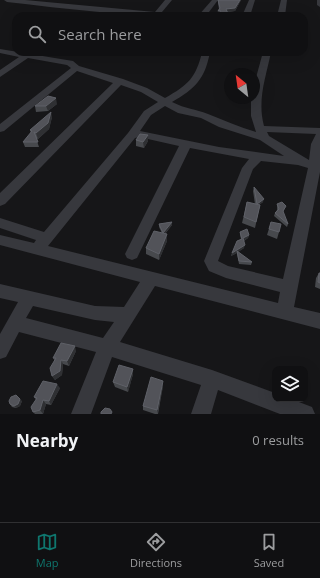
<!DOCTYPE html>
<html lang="en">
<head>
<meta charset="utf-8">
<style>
	body { margin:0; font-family:"Open Sans",sans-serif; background:#1e1e20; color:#f1f3f6 }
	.controls { position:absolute; right:12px; bottom:12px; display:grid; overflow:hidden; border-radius:8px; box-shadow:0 4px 16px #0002 }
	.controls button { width:36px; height:36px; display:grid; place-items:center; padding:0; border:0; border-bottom:1px solid #303032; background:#101012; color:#f1f3f6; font:20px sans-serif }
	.compass { position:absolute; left:224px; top:68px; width:36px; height:36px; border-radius:50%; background:#101012; box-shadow:0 4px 16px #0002; rotate:331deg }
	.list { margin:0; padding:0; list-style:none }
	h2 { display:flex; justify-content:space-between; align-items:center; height:52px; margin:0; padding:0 16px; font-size:17px }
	h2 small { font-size:13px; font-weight:400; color:#9c9d9f }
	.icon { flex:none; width:22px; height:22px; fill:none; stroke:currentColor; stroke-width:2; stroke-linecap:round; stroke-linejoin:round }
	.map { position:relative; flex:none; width:320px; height:414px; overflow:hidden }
	.search { position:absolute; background:#101012; box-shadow:0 4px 16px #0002; left:12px; right:12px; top:12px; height:44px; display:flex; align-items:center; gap:10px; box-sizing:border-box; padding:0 14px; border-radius:12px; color:#9c9d9f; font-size:15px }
	.sheet { height:108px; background:#101012 }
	nav { display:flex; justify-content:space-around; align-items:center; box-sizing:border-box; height:56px; border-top:1px solid #303032; background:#101012; font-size:11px; color:#9c9d9f }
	nav a { display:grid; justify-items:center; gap:2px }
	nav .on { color:#0f766e }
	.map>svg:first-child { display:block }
</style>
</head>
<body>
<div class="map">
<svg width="320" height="414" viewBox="0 0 320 414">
	<rect width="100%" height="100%" fill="#161618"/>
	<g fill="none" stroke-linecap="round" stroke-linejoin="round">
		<g fill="#37383d" fill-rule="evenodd">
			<path d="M 4,0 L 25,0 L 155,12 L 165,0 L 172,0 L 162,12 L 183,14 L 187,16 C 126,16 67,9 7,2 Z"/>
			<polygon points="212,0 218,0 206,16 198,16"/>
			<polygon points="249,0 255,0 250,16 242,16"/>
			<polygon points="281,0 287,0 285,16 277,16"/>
			<polygon points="317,0 320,0 320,7 317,5"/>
			<path d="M 0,49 L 73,61 L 79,66 L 123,79 L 147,88 L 165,98 C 188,85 196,78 202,52 L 210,52 C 205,79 195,89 172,102 C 186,109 195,109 208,114 C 224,120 239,127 256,132 L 251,116 L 251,98 L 254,98 L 254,85 L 263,52 L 271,52 C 266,77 257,100 264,126 L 320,128 L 320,172 L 294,307 L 320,313 L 320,329 L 155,286 L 120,342 L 212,370 L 275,393 L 275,399 L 291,399 L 312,407 L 315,414 L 280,414 L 218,390 L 211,414 L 191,414 L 201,385 L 112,357 L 91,414 L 71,414 L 96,352 L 19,332 L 6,357 L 0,359 L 0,334 L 18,302 L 0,298 L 0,284 L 95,306 L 124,307 L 140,282 L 0,245 L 0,235 L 34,243 L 36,240 L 0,228 L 0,218 L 44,232 L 128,133 L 144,111 L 158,102 L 141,92 L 121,85 L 5,204 L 0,206 L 0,193 L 113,83 L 77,71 L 4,131 L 0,132 L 0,124 L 71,68 L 67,65 L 28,58 L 0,77 L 0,70 L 19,57 L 0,53 ZM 165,106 L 178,113 L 201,118 L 219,127 L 260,140 L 284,156 L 219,147 L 140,131 L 151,115 ZM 267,132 L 316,134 L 311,144 L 309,160 L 269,136 ZM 139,137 L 179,146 L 125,254 L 127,258 L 132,260 L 137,258 L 190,148 L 249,159 L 242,168 L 204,261 L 209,271 L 226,278 L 280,292 L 278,303 L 48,246 L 135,138 ZM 261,161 L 298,165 L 308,168 L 283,279 L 228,266 L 218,261 L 253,169 ZM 33,306 L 95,320 L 114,322 L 103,338 L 26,318 Z"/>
		</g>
	</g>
	<g fill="#47494d">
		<polygon points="218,0 241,0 235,11 228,12 229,16 220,16 220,14 217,14 218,11 219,9 218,3"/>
		<polygon points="57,104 48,111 36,112 35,106"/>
		<polygon points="52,117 49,129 38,139 36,138 39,147 25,147 23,142 31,133 30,130"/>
		<polygon points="148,135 148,141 144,148 136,146 136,140"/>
		<polygon points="254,187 263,202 259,205 260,205 255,228 242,223 247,202 255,204 253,191"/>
		<polygon points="277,204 286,206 283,212 288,224 287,227 274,216 275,213 277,210"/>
		<polygon points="172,222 172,225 165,234 167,241 159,260 146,254 146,248 162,233 159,227 159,224"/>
		<polygon points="271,222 279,232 277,239 267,235"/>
		<polygon points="240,232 249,235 248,238 244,241 244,248 238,252 252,262 251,265 239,264 237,254 237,253 231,256 232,253 241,239 240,235"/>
		<polygon points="319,273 320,273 320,289 315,287 316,278"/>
		<polygon points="76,351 69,366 63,364 62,375 55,380 52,376 55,361 53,358"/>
		<polygon points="133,369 133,374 128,392 115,387 113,382"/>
		<polygon points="163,386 158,414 155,414 143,410 143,406"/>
		<polygon points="60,388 51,405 46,404 43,414 35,414 33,412 36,400 34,397"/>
		<polygon points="22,401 20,406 16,408 12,407 10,404"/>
	</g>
	<g fill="#2f3033">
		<polygon points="240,0 241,0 235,11 226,12 226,9"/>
		<polygon points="220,10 220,14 217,14 218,11"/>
		<polygon points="56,98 57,104 48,111 46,106"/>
		<polygon points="51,112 52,117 49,129 38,139 36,133"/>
		<polygon points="148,135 148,141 144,148 143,142"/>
		<polygon points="264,199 263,202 256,207 257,204"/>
		<polygon points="172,222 172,225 163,236 163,233"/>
		<polygon points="167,234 167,241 159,260 159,254"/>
		<polygon points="249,235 248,238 242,242 243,238"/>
		<polygon points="245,245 244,248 238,252 237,251 237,253 231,256 232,253"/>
		<polygon points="75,346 76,351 69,366 67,361"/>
		<polygon points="61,360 63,364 62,375 55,380 52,376"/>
		<polygon points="133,369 133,374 128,392 127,387"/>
		<polygon points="163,381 163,386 157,414 157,410"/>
		<polygon points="57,384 60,388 51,405 49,401"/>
		<polygon points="20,399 22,401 20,406 16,408 14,406"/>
		<polygon points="43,400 46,404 43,414 40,410"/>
	</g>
	<g fill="#525359" stroke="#5f6168">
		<polygon points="218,0 240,0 235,8 226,9 229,16 220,13 220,10 218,11 220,8"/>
		<polygon points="48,96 56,98 46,106 35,106"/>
		<polygon points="51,112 48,123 36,133 34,132 38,142 23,142 32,131 30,130"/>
		<polygon points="140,134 148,135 143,142 136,140"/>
		<polygon points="254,187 264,199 257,204"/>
		<polygon points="247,202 260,205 256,222 244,217"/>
		<polygon points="282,202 286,206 283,211 288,224 275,213 279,209 277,204"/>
		<polygon points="172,222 163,233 159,224"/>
		<polygon points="271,222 281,224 279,232 269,229"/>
		<polygon points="247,229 249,235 243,238 245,245 232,253 237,241 242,239 240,232"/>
		<polygon points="154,231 167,234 159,254 146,248"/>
		<polygon points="237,251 252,262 239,261"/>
		<polygon points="319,273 320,273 320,283 318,282"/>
		<polygon points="61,343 75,346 67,361 61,360 60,371 52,376 50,368 56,358 53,358"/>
		<polygon points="119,365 133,369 127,387 113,382"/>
		<polygon points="151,377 163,381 157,410 143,406"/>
		<polygon points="43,381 57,384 49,401 43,400 40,410 33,412 31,407 37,398 34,397"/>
		<polygon points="16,395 20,399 18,404 14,406 10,404 9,401 11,397"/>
		<polygon points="105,408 110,409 112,412 111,414 101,414 101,412"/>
	</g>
</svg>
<div class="controls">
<button><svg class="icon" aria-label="layers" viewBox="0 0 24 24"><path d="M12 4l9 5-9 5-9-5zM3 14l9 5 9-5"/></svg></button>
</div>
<svg class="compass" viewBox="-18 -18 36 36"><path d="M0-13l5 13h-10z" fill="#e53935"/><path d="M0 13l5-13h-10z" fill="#9c9d9f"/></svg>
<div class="search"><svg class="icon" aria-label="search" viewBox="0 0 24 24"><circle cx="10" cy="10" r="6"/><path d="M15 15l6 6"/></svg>Search here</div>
</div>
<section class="sheet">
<h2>Nearby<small>0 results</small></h2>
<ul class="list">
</ul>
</section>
<nav>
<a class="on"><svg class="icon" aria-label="map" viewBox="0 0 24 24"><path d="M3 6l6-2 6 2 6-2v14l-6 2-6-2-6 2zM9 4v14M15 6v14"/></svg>Map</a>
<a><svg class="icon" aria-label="directions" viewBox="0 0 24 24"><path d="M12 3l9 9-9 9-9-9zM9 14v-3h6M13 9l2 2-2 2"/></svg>Directions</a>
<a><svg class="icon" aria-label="saved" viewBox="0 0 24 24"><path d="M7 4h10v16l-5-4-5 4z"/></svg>Saved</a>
</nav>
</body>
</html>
